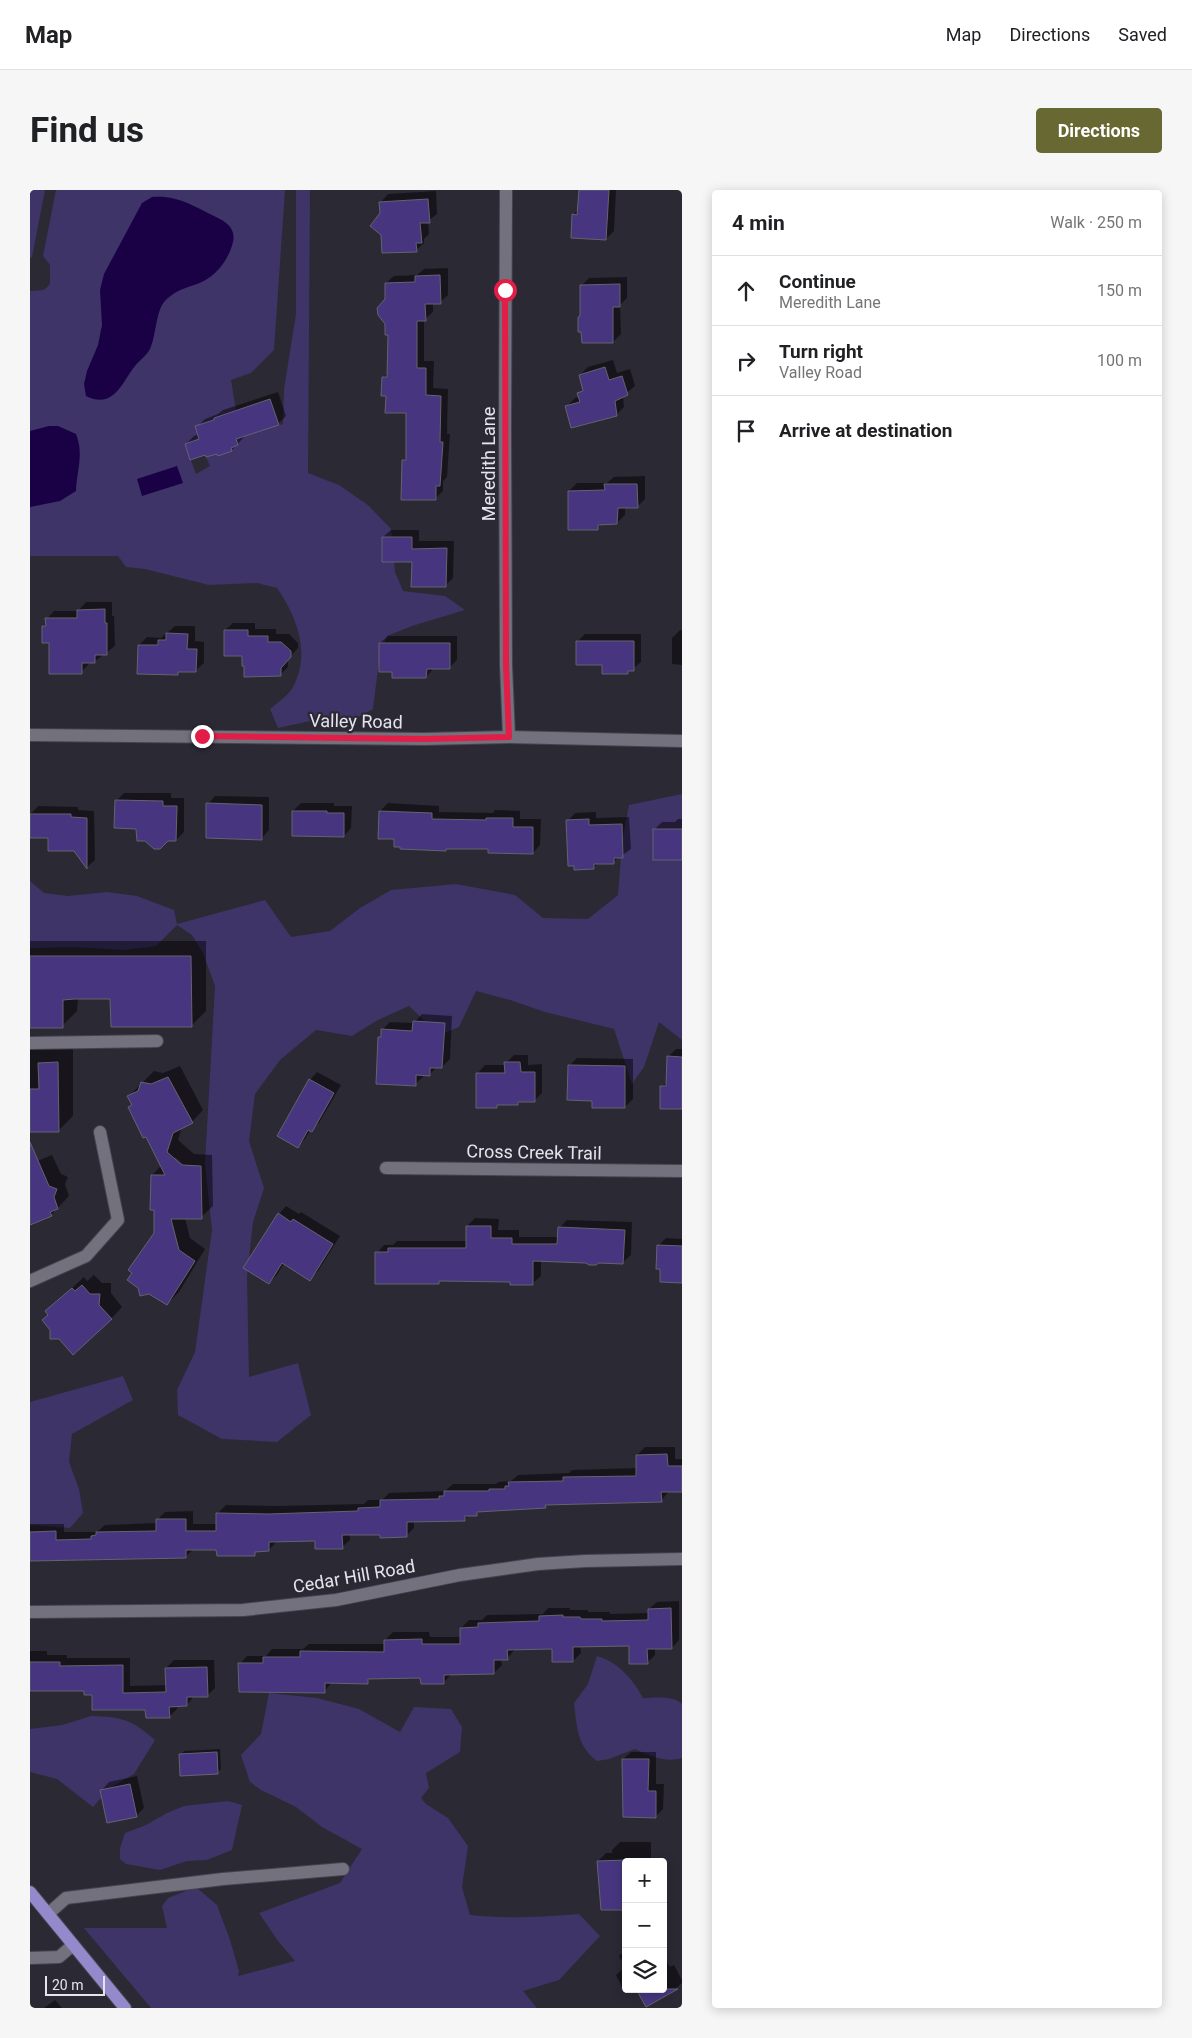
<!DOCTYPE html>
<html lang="en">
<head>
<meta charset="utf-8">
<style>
	body { margin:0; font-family:Roboto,sans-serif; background:#f6f6f6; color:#202124 }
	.controls { position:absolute; right:15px; bottom:15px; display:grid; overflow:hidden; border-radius:5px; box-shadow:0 2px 12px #0003 }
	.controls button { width:45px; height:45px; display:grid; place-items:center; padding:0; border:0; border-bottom:1px solid #e0e0e0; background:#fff; color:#202124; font:25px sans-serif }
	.scale { position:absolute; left:15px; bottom:12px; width:60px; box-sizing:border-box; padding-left:5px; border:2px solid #e5e4ec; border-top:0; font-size:14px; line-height:18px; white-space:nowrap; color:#e5e4ec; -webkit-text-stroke:4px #2b2934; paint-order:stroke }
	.stop { position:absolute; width:15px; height:15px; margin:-11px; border:4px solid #e11d48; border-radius:50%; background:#fff }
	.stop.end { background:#e11d48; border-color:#fff; box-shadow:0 1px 5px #0008 }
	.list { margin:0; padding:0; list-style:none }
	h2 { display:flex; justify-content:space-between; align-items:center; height:65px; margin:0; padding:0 20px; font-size:21px }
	h2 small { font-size:16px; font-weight:400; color:#757577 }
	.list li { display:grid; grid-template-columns:32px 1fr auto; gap:15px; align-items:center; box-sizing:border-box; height:70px; padding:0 20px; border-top:1px solid #e0e0e0 }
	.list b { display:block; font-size:19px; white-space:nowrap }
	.list p { margin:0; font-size:16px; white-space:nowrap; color:#757577 }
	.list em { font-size:16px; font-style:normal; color:#757577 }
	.icon { flex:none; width:28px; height:28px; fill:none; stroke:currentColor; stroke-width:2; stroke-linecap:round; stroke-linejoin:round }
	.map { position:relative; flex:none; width:652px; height:1818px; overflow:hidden; border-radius:5px }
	header { display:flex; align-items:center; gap:30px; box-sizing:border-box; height:70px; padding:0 25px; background:#fff; border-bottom:1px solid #e0e0e0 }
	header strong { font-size:24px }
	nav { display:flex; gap:28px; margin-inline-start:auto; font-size:18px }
	.intro { display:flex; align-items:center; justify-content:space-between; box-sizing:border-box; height:120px; padding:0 30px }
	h1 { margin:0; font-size:35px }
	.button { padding:12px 22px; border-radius:5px; background:#676832; color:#fff; font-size:18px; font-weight:700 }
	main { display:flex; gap:30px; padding:0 30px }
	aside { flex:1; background:#fff; border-radius:5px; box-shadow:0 2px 12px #0003 }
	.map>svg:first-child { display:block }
</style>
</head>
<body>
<header>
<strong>Map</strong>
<nav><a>Map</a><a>Directions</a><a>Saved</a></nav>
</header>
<div class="intro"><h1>Find us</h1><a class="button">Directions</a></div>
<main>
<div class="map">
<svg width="652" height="1818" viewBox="0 0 652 1818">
	<rect width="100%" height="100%" fill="#2b2934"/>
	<g fill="#3e3468">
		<polygon points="0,0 15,0 2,67 0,68"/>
		<path d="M 26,0 L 255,0 L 244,160 L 221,183 L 201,190 L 206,220 L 184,227 L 184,230 L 169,249 L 155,254 L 166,284 L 180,276 L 176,267 L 202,261 L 201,257 L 208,255 L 206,249 L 253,234 L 254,199 L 266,124 L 266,0 L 280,0 L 278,283 L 309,295 L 338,315 L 361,339 L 365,382 L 373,401 L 415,406 L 435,420 L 382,436 L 357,446 L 349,471 L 343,519 L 323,530 L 285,530 L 248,538 L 240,519 C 247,513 259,505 263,497 C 281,463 267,427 247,398 L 227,393 L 179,395 L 115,379 L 96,377 L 88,366 L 0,366 L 0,101 L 14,100 L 20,94 L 20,75 L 13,66 Z"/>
		<polygon points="652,604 652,850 629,832 614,877 602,894 584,839 515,822 480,810 446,801 429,837 410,845 379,816 346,831 322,846 286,840 250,870 225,904 219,951 234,998 223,1032 217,1086 219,1187 268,1173 281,1225 247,1252 192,1249 148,1225 147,1200 165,1162 182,1040 175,973 185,796 173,763 162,745 147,735 126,756 94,760 44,757 0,758 0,691 14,703 38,706 77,702 107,706 144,720 147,734 235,710 261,747 300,741 330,718 361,700 426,694 485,705 513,728 558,729 588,705 592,652 599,615"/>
		<polygon points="93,1186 103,1210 42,1244 39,1272 49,1299 53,1323 40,1338 0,1335 0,1212"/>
		<path d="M 567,1466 C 588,1472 603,1489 613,1508 C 625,1508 643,1505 652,1514 L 652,1568 C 636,1573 620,1566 605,1559 L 579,1569 L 567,1571 C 547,1556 547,1537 544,1513 L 558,1494 Z"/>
		<path d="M 239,1503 L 287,1508 L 329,1519 L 370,1542 L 384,1517 L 421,1519 L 432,1537 L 430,1562 L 396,1583 L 399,1598 L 391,1608 L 396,1614 L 418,1628 L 438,1656 L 432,1697 L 440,1725 C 477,1729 512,1727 549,1724 L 570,1746 L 529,1790 L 493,1801 L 507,1818 L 121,1818 L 54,1738 L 137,1738 L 132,1716 L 138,1708 L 166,1697 L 187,1715 L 200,1750 L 209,1781 L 208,1786 L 265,1771 L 248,1751 L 229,1723 L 310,1693 L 332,1659 L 292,1637 L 266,1617 L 231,1600 L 220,1592 L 211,1565 L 231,1544 Z"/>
		<path d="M 61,1526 C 92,1527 101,1529 125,1550 L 104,1584 L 80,1598 L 63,1617 L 27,1589 L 0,1582 L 0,1539 L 32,1535 Z"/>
		<polygon points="198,1611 212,1615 202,1660 177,1670 157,1671 130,1680 96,1674 90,1669 90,1658 95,1643 116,1635 137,1623 154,1616"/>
	</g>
	<g fill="#1a0045">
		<path d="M 122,7 C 148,5 163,16 186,27 C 197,32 206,39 203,52 C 198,72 184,89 164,95 C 152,99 143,102 134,112 C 126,122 126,146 120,159 C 116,166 110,170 105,176 C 92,192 84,220 56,206 L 54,194 L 57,181 L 68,155 L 72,135 L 70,100 L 74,84 L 112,13 Z"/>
		<path d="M 19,236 L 28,236 L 46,244 C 54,264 47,280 46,301 L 30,311 L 0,317 L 0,241 Z"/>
		<polygon points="147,276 153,293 112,306 107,289"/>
	</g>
	<g fill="#0007" fill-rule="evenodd">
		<polygon points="550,0 586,0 584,41 576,49 543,25 549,19"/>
		<polygon points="406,1 407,24 398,31 399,44 394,49 394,53 386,60 351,12 358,4"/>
		<polygon points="418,78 418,105 410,112 403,112 403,122 394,130 394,171 404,171 403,198 418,199 417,244 420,244 417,287 413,291 413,301 405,309 373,271 377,266 377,222 357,205 353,188 359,182 360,144 356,93 364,86 387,85 394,79"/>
		<polygon points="597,87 597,108 590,115 591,144 583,152 552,125 552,95 559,88"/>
		<polygon points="583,170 587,183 600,179 605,196 593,206 594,217 587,224 537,216 545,208 550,207 549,203 554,198 550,185 558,177"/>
		<polygon points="248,202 256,226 248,234 215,245 215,246 202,260 188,264 156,254 164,246 169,244 167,237 175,229 188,224 193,220"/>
		<polygon points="615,286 615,309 607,317 595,317 595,325 587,333 572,333 567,338 539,301 547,293 577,293 584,287"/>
		<polygon points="361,340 389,340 389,351 424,351 423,388 415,396 353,347"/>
		<polygon points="56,412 82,412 82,426 84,426 85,456 65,471 59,471 59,474 51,482 20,452 13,436 17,433 17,429 24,421 48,421"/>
		<polygon points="203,433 225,433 225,439 246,439 246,444 259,444 268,453 268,458 258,469 258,477 250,485 213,465 195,440"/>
		<polygon points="145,436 165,436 165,451 174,452 174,473 166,480 150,480 147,484 109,455 117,447 131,448"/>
		<polygon points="650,440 652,440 652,475 642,474 642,448"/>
		<polygon points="555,444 611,444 611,472 598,483 574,474 547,452"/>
		<polygon points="358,446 427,446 427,470 419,478 404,478 396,487 363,481 350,453"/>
		<polygon points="94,603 141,603 141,608 154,608 154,642 146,650 108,637 86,611"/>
		<polygon points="185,606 239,607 239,640 232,648 178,614"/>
		<polygon points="271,613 304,613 304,616 322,616 321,638 314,646 263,621"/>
		<polygon points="358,613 409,616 409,622 463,623 465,620 490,621 490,629 511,629 510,655 503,663 365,648 350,621"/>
		<polygon points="8,616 48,617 48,620 64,621 65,670 57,677 44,660 19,647 0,647 0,625"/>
		<polygon points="566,622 566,628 599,627 601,659 583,672 568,673 564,678 538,631 545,623"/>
		<polygon points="648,629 652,629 652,669 624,640 632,632 645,632"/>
		<polygon points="0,751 176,751 176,821 161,836 82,808 48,808 47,821 32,836 0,836"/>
		<polygon points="392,824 422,826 420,869 412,877 407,877 400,884 393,884 393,887 385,894 349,848 352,845 352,840 360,832 384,833"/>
		<polygon points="0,858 43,858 43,926 28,941 0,941"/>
		<polygon points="646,859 652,859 652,918 632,897 638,891 638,867"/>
		<polygon points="484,865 498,865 498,875 512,874 512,903 504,911 491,911 488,914 469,914 466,916 448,883 455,875 476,875 476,873"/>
		<polygon points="547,868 603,869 603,909 595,917 563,909 539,876"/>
		<path d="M 150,876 L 173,920 L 162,932 L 152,937 L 148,950 L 164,964 L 182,965 L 183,1016 L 171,1027 L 155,1028 L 160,1048 L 175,1059 L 149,1102 L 137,1114 L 125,1043 L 125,1019 L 122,985 L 132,975 L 117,945 L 99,917 L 102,914 L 99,906 L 124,881 L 133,883 ZM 145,967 L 157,978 L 145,971 Z"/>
		<polygon points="287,882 311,895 289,933 280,940 275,949 268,957 280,890"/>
		<polygon points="22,965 31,984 38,987 35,994 39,1006 21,1025 0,1033 0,974"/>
		<polygon points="256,1016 269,1024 271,1022 310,1046 288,1081 280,1089 254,1073 247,1085 239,1093 249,1024"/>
		<polygon points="445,1028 469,1029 468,1040 489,1040 489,1047 529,1047 529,1038 537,1030 602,1032 601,1065 593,1072 511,1070 511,1086 503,1093 481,1091 411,1090 408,1093 347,1063 354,1055 363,1055 367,1051 437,1051 437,1036"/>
		<polygon points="636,1048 652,1049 652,1092 628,1056"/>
		<polygon points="64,1085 72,1093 81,1093 81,1103 92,1117 81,1129 19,1124 29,1110 54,1087 57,1091"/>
		<polygon points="615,1257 645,1257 645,1269 652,1269 652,1301 639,1301 631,1311 518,1313 515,1317 451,1320 447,1324 440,1324 435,1330 384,1330 384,1338 376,1346 320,1344 320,1350 312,1357 286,1349 247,1351 239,1360 228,1360 224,1364 188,1359 164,1359 155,1367 0,1369 0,1334 34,1334 34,1342 67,1342 75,1335 127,1333 127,1330 135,1322 163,1321 163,1334 188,1334 188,1323 196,1315 248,1316 334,1314 338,1310 352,1310 359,1303 415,1301 423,1294 466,1294 468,1292 481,1291 488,1285 539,1283 542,1280 607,1278 607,1265"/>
		<polygon points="649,1411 649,1450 642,1458 625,1458 625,1465 617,1473 600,1455 550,1455 551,1463 543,1471 523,1458 485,1459 477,1469 471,1469 472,1475 464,1483 422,1484 414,1492 392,1487 342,1487 337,1492 302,1492 294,1502 210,1474 217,1466 236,1466 242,1459 273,1459 279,1454 355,1454 355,1450 363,1442 399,1442 400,1447 431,1447 431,1438 439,1430 452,1430 457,1425 513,1424 518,1418 540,1418 540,1420 558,1420 558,1422 580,1422 580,1424 619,1423 619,1419 627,1412"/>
		<polygon points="0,1461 17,1461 17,1465 37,1465 37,1468 100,1468 100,1496 137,1495 136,1478 144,1470 184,1470 185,1498 177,1506 164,1506 157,1515 147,1515 147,1519 139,1527 117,1518 63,1504 55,1500 0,1500"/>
		<polygon points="190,1559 191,1579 187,1583 151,1564 154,1561"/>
		<polygon points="601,1562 626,1562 626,1594 634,1594 633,1619 625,1627 593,1569"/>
		<polygon points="107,1586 114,1618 106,1626 72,1600 79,1592"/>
		<polygon points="590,1652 621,1652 621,1672 568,1671 576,1663 582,1663 582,1660"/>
		<polygon points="596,1759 596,1799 597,1799 594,1801 586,1785 595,1777 589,1766"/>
		<polygon points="633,1765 640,1777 644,1775 652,1790 652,1793 645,1799 633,1799"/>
		<polygon points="25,1810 32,1818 14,1818"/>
	</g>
	<g fill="#47367f" stroke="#64636f">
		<polygon points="549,0 579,0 576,50 541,48 542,24 547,25"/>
		<polygon points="398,9 400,33 390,33 392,53 386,53 387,62 352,63 351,45 340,36 350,23 349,12"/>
		<polygon points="410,85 411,114 395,114 396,131 387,131 387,178 396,178 396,205 411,206 410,252 413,252 410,296 406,296 406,310 371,310 372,270 376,270 376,223 355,223 356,206 351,206 352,187 357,187 358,145 355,145 355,134 348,125 347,118 355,109 355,93 385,92 385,86"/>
		<polygon points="590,94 590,117 583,117 583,153 552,153 551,142 548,142 548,127 550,126 550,95"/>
		<polygon points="575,177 579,190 592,186 598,205 585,211 587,226 541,238 535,216 550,212 547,203 553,201 549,185"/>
		<polygon points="240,209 249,235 206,249 208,255 201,258 202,261 188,266 187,264 176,267 175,265 160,270 155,254 169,249 165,236 184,230 184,228"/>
		<polygon points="574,294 607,294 608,318 588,318 587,334 568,335 568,340 538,340 538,301 575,300"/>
		<polygon points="352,347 382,347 382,359 417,358 416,397 381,397 382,372 352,372"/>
		<polygon points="75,419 75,433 77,433 77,465 65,465 65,473 52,473 52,484 19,484 19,453 12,453 12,436 16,436 15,428 47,428 47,420"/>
		<polygon points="194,440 218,440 218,446 238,446 238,452 251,452 261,461 261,467 251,478 251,486 214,487 214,476 212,476 212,466 194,466"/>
		<polygon points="136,443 158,444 157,459 167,459 166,482 148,482 148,485 107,484 108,455 128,455 128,450 136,450"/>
		<polygon points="546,451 604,451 604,481 598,481 598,484 572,484 572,475 546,475"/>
		<polygon points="349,453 420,453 420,479 397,479 396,488 362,488 362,482 349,482"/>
		<polygon points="85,610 133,611 133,616 147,616 146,651 138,651 130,659 124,659 115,651 107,651 106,639 84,638"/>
		<polygon points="176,613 232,615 232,650 176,648"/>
		<polygon points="262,621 297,621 297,623 314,623 314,647 262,646"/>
		<polygon points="349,621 402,623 402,629 456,630 456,628 483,628 483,637 503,637 503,664 458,663 458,659 416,659 416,661 370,659 370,657 364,657 364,649 348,649"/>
		<polygon points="0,624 41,624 41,627 57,628 57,679 44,661 18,661 18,648 0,648"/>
		<polygon points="559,629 559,635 592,634 593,668 584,668 584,674 564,674 564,679 544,680 544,676 538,676 536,630"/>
		<rect x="623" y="639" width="29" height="31"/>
		<polygon points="0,766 161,766 162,837 81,837 80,809 44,809 33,810 33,838 0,838"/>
		<polygon points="383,831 415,833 412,878 400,878 400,886 386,885 386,896 346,894 348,847 351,847 351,839 382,841"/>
		<polygon points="637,866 652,867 652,919 630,919 630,896 636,896"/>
		<polygon points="28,872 29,942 0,942 0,899 9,899 8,873"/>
		<polygon points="474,872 490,872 491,882 505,882 505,912 488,912 488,915 467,915 467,918 446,918 446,883 475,883"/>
		<polygon points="538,875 595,876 595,918 562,918 562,911 537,910"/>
		<polygon points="138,887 163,933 143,943 137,962 152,975 171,976 172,1029 141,1029 149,1060 165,1071 137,1115 119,1104 110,1106 108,1098 97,1090 102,1083 98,1080 124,1043 124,1020 120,1020 121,985 135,985 116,947 113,948 98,917 102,915 97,906 108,901 111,892 121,894"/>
		<polygon points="279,889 304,903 282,942 278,940 268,958 247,946"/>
		<polygon points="0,952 19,996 27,999 24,1007 28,1019 20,1022 22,1026 0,1035"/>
		<polygon points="248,1023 261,1032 263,1029 303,1054 280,1091 252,1073 239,1094 213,1078"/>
		<polygon points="436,1036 461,1036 461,1048 482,1048 482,1054 527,1054 528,1037 595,1040 593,1074 569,1073 566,1075 559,1075 556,1073 503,1071 503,1095 480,1095 480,1092 409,1091 409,1094 345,1094 345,1062 358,1062 358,1058 436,1058"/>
		<polygon points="627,1055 652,1056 652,1093 630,1092 630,1079 626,1079"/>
		<polygon points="52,1095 60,1104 70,1104 69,1115 82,1129 43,1165 29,1149 20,1149 20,1140 12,1130 18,1125 15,1121 42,1098 45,1101"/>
		<polygon points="637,1264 638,1276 652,1276 652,1302 631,1302 632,1312 515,1315 516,1318 447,1322 447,1326 435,1326 435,1331 377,1332 377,1347 350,1348 350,1345 312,1345 313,1359 285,1359 285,1351 239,1352 239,1361 225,1362 225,1366 187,1366 186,1360 156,1360 156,1368 0,1371 0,1342 26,1341 26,1350 61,1349 61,1346 66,1345 66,1342 126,1341 126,1329 156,1329 156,1341 186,1341 186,1323 239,1324 328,1321 328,1318 350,1317 350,1310 409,1309 409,1306 414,1306 414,1301 459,1301 459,1299 475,1299 475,1296 479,1296 478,1292 533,1291 533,1287 606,1286 606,1265"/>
		<polygon points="641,1418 642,1459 617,1459 618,1474 599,1474 599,1456 543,1457 543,1472 522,1472 522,1459 477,1460 478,1470 464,1470 464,1484 414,1485 414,1494 391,1494 390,1488 338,1489 338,1494 295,1493 295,1503 209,1502 208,1473 233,1473 233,1467 270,1467 270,1461 354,1462 354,1450 392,1449 392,1454 430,1454 430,1438 448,1437 448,1433 509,1431 509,1426 533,1425 533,1427 550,1427 551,1429 572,1429 572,1431 618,1430 618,1419"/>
		<polygon points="0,1472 30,1472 30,1476 93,1475 93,1503 136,1502 135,1478 177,1477 178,1507 157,1507 157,1516 139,1517 140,1528 116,1528 115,1520 62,1520 62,1505 54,1505 54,1501 0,1501"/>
		<polygon points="187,1562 188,1584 150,1586 149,1564"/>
		<polygon points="592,1569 619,1569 618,1601 626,1601 626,1628 593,1627"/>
		<polygon points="100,1594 107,1627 77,1633 70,1600"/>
		<polygon points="596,1670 596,1720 571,1720 567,1671"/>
		<polygon points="606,1799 648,1799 616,1817"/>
	</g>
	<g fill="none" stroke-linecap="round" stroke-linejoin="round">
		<g stroke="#45444e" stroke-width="14">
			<g id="minor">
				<polyline points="476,0 475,239 476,475 479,547"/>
				<polyline points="0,545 394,549 479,547 652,551"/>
				<polyline points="0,853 127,851"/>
				<polyline points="356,978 652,981"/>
				<polyline points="0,1091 56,1066 88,1030 70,942"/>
				<polyline points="0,1422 213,1420 306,1410 430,1385 508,1374 555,1371 652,1369"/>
				<polyline points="18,1724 36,1708 193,1689 313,1679"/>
				<polyline points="0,1768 29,1767 43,1755"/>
			</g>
		</g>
		<g stroke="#45444e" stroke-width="14">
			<polyline id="major" points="0,1702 95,1818"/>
		</g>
		<use href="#minor" stroke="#72717d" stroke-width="12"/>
		<use href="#major" stroke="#9489cb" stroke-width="12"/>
	</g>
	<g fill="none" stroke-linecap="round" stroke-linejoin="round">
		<polyline stroke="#e11d48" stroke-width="6" points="172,546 394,549 479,547 476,475 475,100"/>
	</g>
	<g text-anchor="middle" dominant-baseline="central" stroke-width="4.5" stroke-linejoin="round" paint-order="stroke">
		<g font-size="18" fill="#e5e4ec" stroke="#2b2934">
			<text transform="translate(458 274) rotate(-90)">Meredith Lane</text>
			<text transform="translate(326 531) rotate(1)">Valley Road</text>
			<text transform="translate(504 962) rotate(1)">Cross Creek Trail</text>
			<text transform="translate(324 1386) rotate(-10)">Cedar Hill Road</text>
		</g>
	</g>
</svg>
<div class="controls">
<button>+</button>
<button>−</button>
<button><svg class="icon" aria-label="layers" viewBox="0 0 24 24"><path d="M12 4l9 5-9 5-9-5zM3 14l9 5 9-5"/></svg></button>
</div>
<div class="scale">20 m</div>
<div class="stop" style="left:475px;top:100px"></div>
<div class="stop end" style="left:172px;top:546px"></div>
</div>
<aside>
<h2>4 min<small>Walk · 250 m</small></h2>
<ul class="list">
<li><svg class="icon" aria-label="ahead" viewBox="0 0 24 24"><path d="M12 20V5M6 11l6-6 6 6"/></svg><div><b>Continue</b><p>Meredith Lane</p></div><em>150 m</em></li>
<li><svg class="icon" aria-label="right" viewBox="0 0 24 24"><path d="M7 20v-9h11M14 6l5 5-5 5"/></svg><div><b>Turn right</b><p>Valley Road</p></div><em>100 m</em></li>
<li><svg class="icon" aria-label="arrive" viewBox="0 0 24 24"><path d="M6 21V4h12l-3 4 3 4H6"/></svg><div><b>Arrive at destination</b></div></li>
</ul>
</aside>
</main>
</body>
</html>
